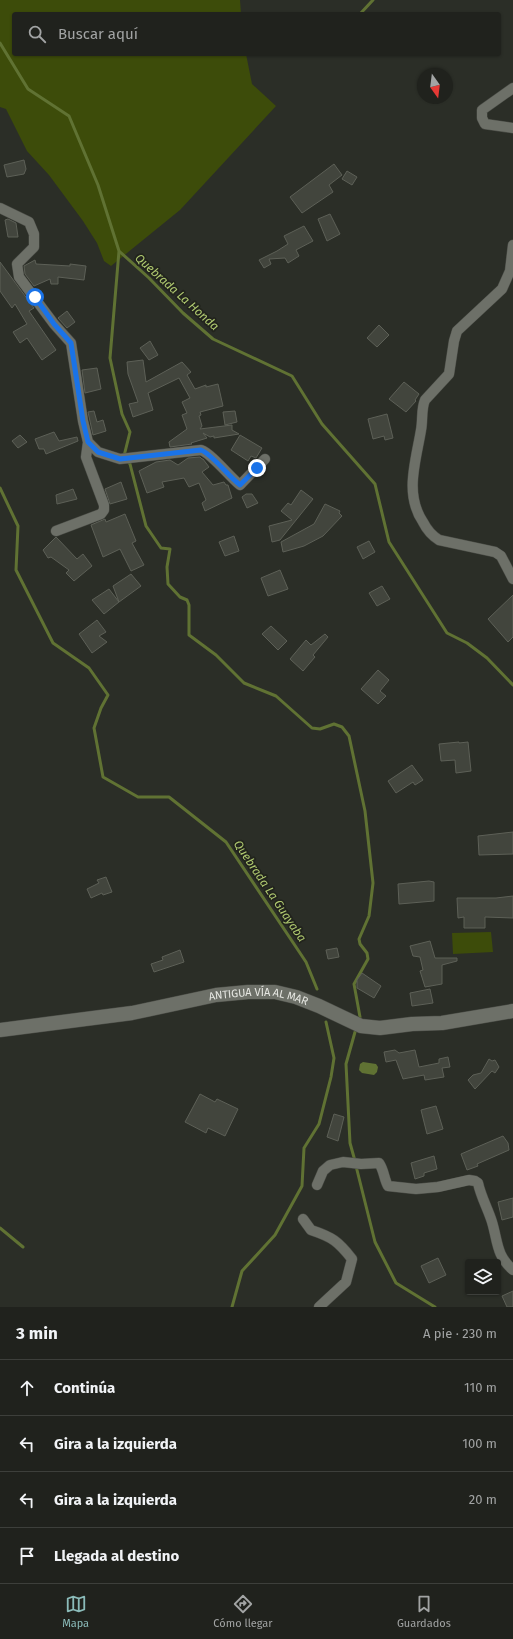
<!DOCTYPE html>
<html lang="es">
<head>
<meta charset="utf-8">
<style>
	:root { --surface:#20221d; --page:#282a26; --text:#f1f3f6; --muted:#a2a4a4; --line:#3d3f3b; --accent:#8bbbb9 }
	body { margin:0; font-family:"Fira Sans",sans-serif; background:var(--page); color:var(--text) }
	.controls { position:absolute; right:12px; bottom:12px; display:grid; overflow:hidden; border-radius:4px; box-shadow:0 1px 3px #0004 }
	.controls button { width:36px; height:36px; display:grid; place-items:center; padding:0; border:0; border-bottom:1px solid var(--line); background:var(--surface); color:var(--text); font:20px sans-serif }
	.compass { position:absolute; left:417px; top:68px; width:36px; height:36px; border-radius:50%; background:var(--surface); box-shadow:0 1px 3px #0004; rotate:166deg }
	.stop { position:absolute; width:12px; height:12px; margin:-9px; border:3px solid #1a73e8; border-radius:50%; background:#fff }
	.stop.end { background:#1a73e8; border-color:#fff; box-shadow:0 1px 4px #0008 }
	.list { margin:0; padding:0; list-style:none }
	h2 { display:flex; justify-content:space-between; align-items:center; height:52px; margin:0; padding:0 16px; font-size:17px }
	h2 small { font-size:13px; font-weight:400; color:var(--muted) }
	.list li { display:grid; grid-template-columns:26px 1fr auto; gap:12px; align-items:center; box-sizing:border-box; height:56px; padding:0 16px; border-top:1px solid var(--line) }
	.list b { display:block; font-size:15px; white-space:nowrap }
	.list em { font-size:13px; font-style:normal; color:var(--muted) }
	.icon { flex:none; width:22px; height:22px; fill:none; stroke:currentColor; stroke-width:2; stroke-linecap:round; stroke-linejoin:round }
	.map { position:relative; flex:none; width:513px; height:1307px; overflow:hidden }
	.search { position:absolute; background:var(--surface); box-shadow:0 1px 3px #0004; left:12px; right:12px; top:12px; height:44px; display:flex; align-items:center; gap:10px; box-sizing:border-box; padding:0 14px; border-radius:4px; color:var(--muted); font-size:15px }
	.sheet { height:276px; background:var(--surface) }
	nav { display:flex; justify-content:space-around; align-items:center; box-sizing:border-box; height:56px; border-top:1px solid var(--line); background:var(--surface); font-size:11px; color:var(--muted) }
	nav a { display:grid; justify-items:center; gap:2px }
	nav .on { color:var(--accent) }
	.map>svg:first-child { display:block }
	.green { fill:#3d4c0a }
	.water { fill:#607233 }
	.lines { fill:none; stroke-linecap:round; stroke-linejoin:round }
	.stream { stroke:#607233; stroke-width:3 }
	.building { fill:#42453d; stroke:#5d6057 }
	.street-casing { stroke:#4a4c46; stroke-width:11 }
	.secondary-casing { stroke:#4a4c46; stroke-width:15 }
	.street { stroke:#6d7068; stroke-width:10 }
	.secondary { stroke:#6d7068; stroke-width:14 }
	.route { stroke:#1a73e8; stroke-width:5 }
	.labels { text-anchor:middle; dominant-baseline:central; stroke-width:3.5; stroke-linejoin:round; paint-order:stroke }
	.street-label { font-size:11px; fill:#e5e6e1; stroke:#22241d }
	.water-label { font-size:12px; font-style:italic; fill:#b0ca70; stroke:#22241d }
</style>
</head>
<body>
<div class="map">
<svg width="513" height="1307" viewBox="0 0 513 1307">
	<rect width="100%" height="100%" fill="#2b2e27"/>
	<path class="green" d="M0,0H240L241,14H14V54H246L252,84L276,106L180,210L111,266L104,261L97,243L83,221L49,175L27,151L6,109L0,107Z
		M491,932L493,952L453,954L452,933Z"/>
	<path class="water" d="M363,1062L376,1064L378,1067L377,1072L374,1075L362,1073L359,1070L360,1064Z"/>
	<g class="lines">
		<path class="stream" d="M360,14L373,0
			M0,43L28,89L69,116L98,185L119,251L149,278L183,313L213,339L292,376L322,424L375,484L389,542L447,633L467,643L487,658L513,685
			M119,251L110,358L122,414L130,432L124,456
			M127,460L130,464L146,526L161,548L170,549L167,567L168,584L180,597L187,600L189,605V635L216,655L244,683L276,696L312,728L320,729L334,724L342,727L349,736L365,811L373,883L369,916L359,939L360,944L367,953L368,959L354,984L360,1017
			M0,488L18,526L16,570L53,643L89,668L108,695L101,708L94,728L103,777L138,797H169L226,842L306,962L317,989
			M355,1161L350,1143L346,1064L355,1032
			M356,1166L375,1242L396,1283L435,1307
			M0,1228L23,1247
			M232,1307L242,1271L275,1235L302,1186L304,1148L319,1124L331,1077L334,1058L326,1022"/>
	</g>
	<path class="building" d="M24,160L26,169L24,174L7,177L4,165Z
		M334,164L342,175L329,185L333,192L302,213L290,197Z
		M347,171L357,177L352,185L342,179Z
		M330,214L340,234L327,241L318,219Z
		M8,219L16,223L18,237H8L5,220Z
		M304,226L313,241L296,250L299,256L288,263L285,258L269,259L271,264L264,268L259,260L277,251L288,244L284,236Z
		M35,260L36,264L70,266V264L86,266L84,280L58,277V284H51L50,279L34,286L25,274L24,266Z
		M0,262L34,308L29,311L56,350L42,360L27,338L20,343L13,332L27,324L15,304L12,308L0,291Z
		M67,311L75,322L67,328L58,318Z
		M379,325L389,335L377,347L367,338Z
		M150,341L158,355L149,360L140,348Z
		M143,360L146,382L182,362L191,372L187,375L195,389L206,385V387L218,384L223,406L200,412L201,415L199,416L202,426L200,429L232,425V430L239,434L214,438V436L210,437L203,433L207,438L191,443L192,444L170,447L169,442L187,429L182,415L187,413L182,402L190,398L179,378L148,393L153,410L133,417L129,404L138,402L128,374L127,362Z
		M97,368L101,389L85,393L82,370Z
		M404,382L419,394L415,400L416,401L406,412L389,399Z
		M94,411L97,422L103,420L106,431L93,435L88,412Z
		M235,411L237,422L225,425L223,412Z
		M387,414L393,438L385,440L384,436L373,439L368,419Z
		M54,432L59,441L77,437L78,441L46,454L44,449H39L35,439Z
		M20,435L27,442L18,448L12,441Z
		M240,435L262,448L256,458L251,456L248,461L231,450Z
		M200,457L202,459H203L209,467L202,472L213,485L224,482L226,485H228L232,498L205,511L202,503L206,500L199,483L189,487L184,478L162,482L164,487L147,493L139,471L156,462L170,460L178,465L188,458Z
		M121,482L127,499L110,504L105,489Z
		M73,489L77,499L57,504L56,495Z
		M301,490L313,499L280,540L272,542L269,526L292,520L281,511L288,503L291,505Z
		M246,494H252L258,503L247,508L242,497Z
		M325,504L340,511L339,513L342,516L323,536L304,546L283,552L281,542L314,524Z
		M125,514L136,541L132,543L144,565L131,571L120,549L103,557L91,525L105,519L106,522Z
		M234,536L239,551L225,556L219,542Z
		M56,537L77,559L83,554L92,566L74,581L66,573L69,570L51,557L48,558L43,550Z
		M369,541L375,552L363,559L357,547Z
		M280,570L288,589L268,596L261,578Z
		M131,574L141,586L119,602L113,586Z
		M382,586L390,599L377,606L369,593Z
		M109,589L119,602L104,614L92,600Z
		M513,595V637L508,642L488,619Z
		M97,620L106,632L99,636L107,642L92,653L79,634Z
		M271,626L287,641L278,650L262,634Z
		M325,634L328,637L313,655L315,657L303,671L290,659L306,640L311,645Z
		M378,670L389,680L380,691L386,696L378,704L361,689Z
		M459,742V743L468,742L471,771L456,773L455,760L441,761L439,744Z
		M412,765L423,780L415,785L413,782L396,793L388,781Z
		M513,832V854L479,855L478,836Z
		M106,877L112,892L103,895L102,893L91,898L87,889L99,883L97,880Z
		M429,881L434,882V901L399,904L398,884Z
		M513,896V918L485,917V928H464V917L458,918L457,898H496Z
		M430,941L435,958H457V961L442,965V984L425,987L420,971L423,970L420,957L413,956L410,946Z
		M337,948L339,957L328,959L326,950Z
		M180,950L184,962L154,972L151,964L163,960L162,957Z
		M362,973L381,986L374,998L357,988V980Z
		M430,989L433,1003L412,1006L410,993Z
		M395,1050L399,1053L415,1050L419,1067L439,1063V1059L448,1057L450,1067L442,1068L444,1077L425,1080L424,1075L403,1079L396,1060L386,1062L384,1052Z
		M489,1059L492,1061L495,1060L499,1067L495,1073L492,1071L475,1089L468,1080L473,1075L481,1073Z
		M200,1094L215,1102L217,1099L238,1109L225,1136L208,1128L206,1133L185,1122Z
		M436,1106L443,1129L427,1134L421,1110Z
		M334,1114L344,1117L338,1141L327,1137Z
		M503,1136L508,1143L509,1150L477,1164L478,1166L467,1170L461,1154Z
		M434,1156L437,1169L424,1173V1176L415,1179L411,1163Z
		M513,1198V1217L502,1220L498,1202Z
		M438,1258L446,1275L429,1283L421,1266Z
		M513,1291V1307H507L502,1296Z"/>
	<g class="lines">
		<g class="street-casing">
			<path id="street" d="M513,88L482,110V118L485,124L513,128
				M0,208L29,222L34,234V247L17,264L19,277L54,324L71,343L83,421L88,442L98,452L120,459L201,450C212,454 229,476 240,485L265,459
				M513,245L510,271L502,289L457,331L454,341L449,374L425,400C421,409 423,420 421,430C416,461 404,494 423,522C427,530 431,535 439,540L495,552L501,556L513,579
				M56,531L101,514L104,510V505L86,457L88,442
				M317,1185L323,1171L330,1165L343,1162L361,1164L379,1163C384,1170 384,1179 388,1186L416,1189L438,1187L469,1180L475,1181L478,1183C481,1197 488,1209 492,1222C498,1242 496,1255 513,1270
				M303,1219L311,1230C332,1237 338,1241 352,1259L346,1282L319,1307"/>
		</g>
		<g class="secondary-casing">
			<g id="secondary">
				<path id="s1" d="M0,1030L132,1013L216,995L248,992H275L296,997L319,1006L361,1026L380,1028L412,1024L442,1023L513,1011"/>
			</g>
		</g>
		<use href="#street" class="street"/>
		<use href="#secondary" class="secondary"/>
	</g>
	<g class="lines">
		<path class="route" d="M35,297L54,324L71,343L83,421L88,442L98,452L120,459L201,450C212,454 228,476 240,485L257,468"/>
	</g>
	<g class="labels">
		<g class="street-label">
			<text stroke="none"><textPath href="#s1" startOffset="262">ANTIGUA VÍA AL MAR</textPath></text>
		</g>
		<g class="water-label">
			<text transform="translate(177 292) rotate(42)">Quebrada La Honda</text>
			<text transform="translate(270 891) rotate(56)">Quebrada La Guayaba</text>
		</g>
	</g>
</svg>
<div class="controls">
<button><svg class="icon" aria-label="layers" viewBox="0 0 24 24"><path d="M12 4l9 5-9 5-9-5zM3 14l9 5 9-5"/></svg></button>
</div>
<svg class="compass" viewBox="-18 -18 36 36"><path d="M0-13l5 13h-10z" fill="#e53935"/><path d="M0 13l5-13h-10z" fill="#a2a4a4"/></svg>
<div class="stop" style="left:35px;top:297px"></div>
<div class="stop end" style="left:257px;top:468px"></div>
<div class="search"><svg class="icon" aria-label="search" viewBox="0 0 24 24"><circle cx="10" cy="10" r="6"/><path d="M15 15l6 6"/></svg>Buscar aquí</div>
</div>
<section class="sheet">
<h2>3 min<small>A pie · 230 m</small></h2>
<ul class="list">
<li><svg class="icon" aria-label="ahead" viewBox="0 0 24 24"><path d="M12 20V5M6 11l6-6 6 6"/></svg><div><b>Continúa</b></div><em>110 m</em></li>
<li><svg class="icon" aria-label="left" viewBox="0 0 24 24"><path d="M17 20v-9H6M10 6l-5 5 5 5"/></svg><div><b>Gira a la izquierda</b></div><em>100 m</em></li>
<li><svg class="icon" aria-label="left" viewBox="0 0 24 24"><path d="M17 20v-9H6M10 6l-5 5 5 5"/></svg><div><b>Gira a la izquierda</b></div><em>20 m</em></li>
<li><svg class="icon" aria-label="arrive" viewBox="0 0 24 24"><path d="M6 21V4h12l-3 4 3 4H6"/></svg><div><b>Llegada al destino</b></div></li>
</ul>
</section>
<nav>
<a class="on"><svg class="icon" aria-label="map" viewBox="0 0 24 24"><path d="M3 6l6-2 6 2 6-2v14l-6 2-6-2-6 2zM9 4v14M15 6v14"/></svg>Mapa</a>
<a><svg class="icon" aria-label="directions" viewBox="0 0 24 24"><path d="M12 3l9 9-9 9-9-9zM9 14v-3h6M13 9l2 2-2 2"/></svg>Cómo llegar</a>
<a><svg class="icon" aria-label="saved" viewBox="0 0 24 24"><path d="M7 4h10v16l-5-4-5 4z"/></svg>Guardados</a>
</nav>
</body>
</html>
